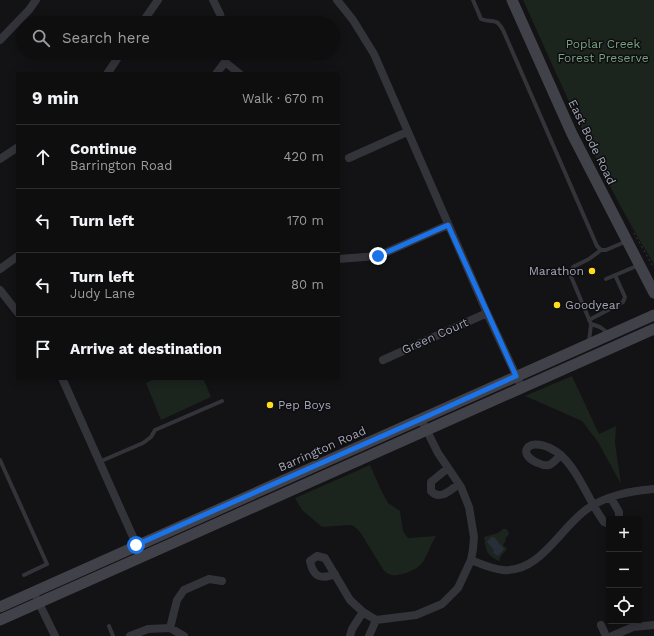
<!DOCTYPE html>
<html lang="en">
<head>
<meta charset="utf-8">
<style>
	:root { --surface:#0e0e0f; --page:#1c1c1d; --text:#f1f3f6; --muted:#9b9c9e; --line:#2e2e2f }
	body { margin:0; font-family:"Work Sans",sans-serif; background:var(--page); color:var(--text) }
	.controls { position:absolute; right:12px; bottom:12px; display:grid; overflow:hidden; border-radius:4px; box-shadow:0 2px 10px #0003 }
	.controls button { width:36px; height:36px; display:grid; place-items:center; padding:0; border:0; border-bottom:1px solid var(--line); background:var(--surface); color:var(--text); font:20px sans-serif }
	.stop { position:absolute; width:12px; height:12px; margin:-9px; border:3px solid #1a73e8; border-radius:50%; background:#fff }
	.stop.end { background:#1a73e8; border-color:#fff; box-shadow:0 1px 4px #0008 }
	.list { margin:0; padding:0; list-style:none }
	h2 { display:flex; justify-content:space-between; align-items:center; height:52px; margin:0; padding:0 16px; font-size:17px }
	h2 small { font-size:13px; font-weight:400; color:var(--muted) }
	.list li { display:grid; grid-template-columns:26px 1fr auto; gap:12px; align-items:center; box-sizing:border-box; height:64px; padding:0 16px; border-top:1px solid var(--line) }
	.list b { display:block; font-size:15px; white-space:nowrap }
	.list p { margin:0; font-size:13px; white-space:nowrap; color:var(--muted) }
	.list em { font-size:13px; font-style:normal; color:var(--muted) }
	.icon { flex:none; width:22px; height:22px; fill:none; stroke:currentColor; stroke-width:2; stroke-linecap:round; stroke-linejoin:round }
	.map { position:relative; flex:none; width:654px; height:636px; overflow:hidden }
	.search { position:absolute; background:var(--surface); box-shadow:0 2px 10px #0003; left:16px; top:16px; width:324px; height:44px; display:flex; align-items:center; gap:10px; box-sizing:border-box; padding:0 14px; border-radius:22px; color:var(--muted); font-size:15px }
	.panel { position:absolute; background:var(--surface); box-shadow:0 2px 10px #0003; left:16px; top:72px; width:324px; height:308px; border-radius:4px }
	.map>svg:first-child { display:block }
	.green { fill:#1c241e }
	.water { fill:#282e39 }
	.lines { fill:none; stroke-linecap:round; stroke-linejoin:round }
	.path { stroke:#393a41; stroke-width:1; stroke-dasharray:2 3; stroke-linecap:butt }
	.lane { stroke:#33333a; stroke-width:4 }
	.street { stroke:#33333a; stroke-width:8 }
	.secondary { stroke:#41414a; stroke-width:11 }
	.route { stroke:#1a73e8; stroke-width:5 }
	.poi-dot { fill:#ffdc1f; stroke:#0e0d0f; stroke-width:1.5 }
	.labels { text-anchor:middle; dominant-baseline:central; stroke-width:3; stroke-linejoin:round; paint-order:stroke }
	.park-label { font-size:12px; fill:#78a382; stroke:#0e0d0f }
	.street-label { font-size:12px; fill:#a2a5b6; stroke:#0e0d0f }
	.poi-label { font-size:12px; fill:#a2a5b6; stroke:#0e0d0f; text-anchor:start }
</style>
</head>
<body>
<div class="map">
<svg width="654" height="636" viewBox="0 0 654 636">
	<rect width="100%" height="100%" fill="#131214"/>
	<path class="green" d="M523,0H654V264C602,180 564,90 523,0Z
		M572,376L599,434L616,426L615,443L621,484L598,442L582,421L525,396Z
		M156,378H203L211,397L161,420L146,383Z
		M370,465L380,488L388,503L400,511L403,531L408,538L436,536C424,556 428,567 402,574C394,576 390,576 384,571L360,532L355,527L351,525L322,527L302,510L295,498Z
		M503,529H506L508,531L509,534L505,539L506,540L503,545L507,549L501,556L499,561C486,555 486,550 484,537L498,533Z"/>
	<path class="water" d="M491,537H494L504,549L498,556L493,553L494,550L487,542Z"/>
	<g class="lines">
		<path class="path" d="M634,233L654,268"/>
		<path class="lane" d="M473,0L481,19C493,24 495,16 503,30L597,246L601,250H606L627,241
			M606,279L639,265
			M589,320L623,302L625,297L615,275
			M591,324L600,327L608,333
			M589,342L591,324L570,274L573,267L589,259L601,250
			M0,460L47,564L24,575
			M99,462L143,443L151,437L155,430L222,401
			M109,626L113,636"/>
		<path class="street" d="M213,0L220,14L222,23
			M337,0L353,20L374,54L487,313L522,388
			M142,23L158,0
			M0,40L29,10L36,0
			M225,62L240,74
			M107,74L121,53
			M216,74L225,62V53
			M349,158L407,132
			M0,159L18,147
			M338,259L378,256L448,225
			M0,269L18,256
			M0,290L18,313
			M383,360L487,313
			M62,378L142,557
			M561,455C557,458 554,463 549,465C545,466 542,465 538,463C517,455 526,437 550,448C575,460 585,494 600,516L604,522L609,524
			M448,468L431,482V491C440,501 450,490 459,484
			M611,498L619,512V519
			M471,560C481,564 492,569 503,570C540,573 560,528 587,509C607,495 631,491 654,489
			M335,574C321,580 313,577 310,561L317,556L325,558L350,600L363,612L376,620L416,615L442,604L458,588L471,560L473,549L474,537L469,507L461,487L438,453L421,419
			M37,599L55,636
			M601,625L606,636
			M170,628L177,600L184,590L209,579L222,581
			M130,636L148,629L170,628L184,636
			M350,636L352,629L363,612
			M369,636L376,620
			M612,636L633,627L654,625"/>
		<path class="secondary" d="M512,0L572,134L654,293
			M0,607L654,315
			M0,620L654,329"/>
	</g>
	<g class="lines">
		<path class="route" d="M136,545L421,419L516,376L448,225L378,256"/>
	</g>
	<g class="poi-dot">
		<circle cx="592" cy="271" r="4"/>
		<circle cx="557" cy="305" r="4"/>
		<circle cx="270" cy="405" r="4"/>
	</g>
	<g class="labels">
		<g class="park-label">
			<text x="603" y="44">Poplar Creek<tspan x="603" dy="14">Forest Preserve</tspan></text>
		</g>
		<g class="street-label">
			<text transform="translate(592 142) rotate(64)">East Bode Road</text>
			<text transform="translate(435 336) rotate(-24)">Green Court</text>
			<text transform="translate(322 449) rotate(-24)">Barrington Road</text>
		</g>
		<g class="poi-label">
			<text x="584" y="271" text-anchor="end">Marathon</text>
			<text x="565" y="305">Goodyear</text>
			<text x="278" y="405">Pep Boys</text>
		</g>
	</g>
</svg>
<div class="controls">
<button>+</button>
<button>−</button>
<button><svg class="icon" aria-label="locate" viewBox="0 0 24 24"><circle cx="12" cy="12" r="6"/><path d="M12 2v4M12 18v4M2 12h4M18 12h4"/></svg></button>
</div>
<div class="stop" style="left:136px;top:545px"></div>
<div class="stop end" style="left:378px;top:256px"></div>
<div class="search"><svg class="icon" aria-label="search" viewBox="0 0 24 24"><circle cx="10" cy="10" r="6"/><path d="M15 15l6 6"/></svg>Search here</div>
<section class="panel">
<h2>9 min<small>Walk · 670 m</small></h2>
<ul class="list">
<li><svg class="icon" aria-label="ahead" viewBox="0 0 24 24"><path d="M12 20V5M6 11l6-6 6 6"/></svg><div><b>Continue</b><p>Barrington Road</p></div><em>420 m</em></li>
<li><svg class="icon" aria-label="left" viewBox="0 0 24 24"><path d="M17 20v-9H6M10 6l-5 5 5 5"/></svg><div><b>Turn left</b></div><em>170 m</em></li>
<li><svg class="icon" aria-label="left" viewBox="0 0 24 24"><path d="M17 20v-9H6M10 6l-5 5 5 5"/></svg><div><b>Turn left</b><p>Judy Lane</p></div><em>80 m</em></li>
<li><svg class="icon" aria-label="arrive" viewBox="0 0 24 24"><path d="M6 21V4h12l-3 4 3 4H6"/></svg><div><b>Arrive at destination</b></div></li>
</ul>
</section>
</div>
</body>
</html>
